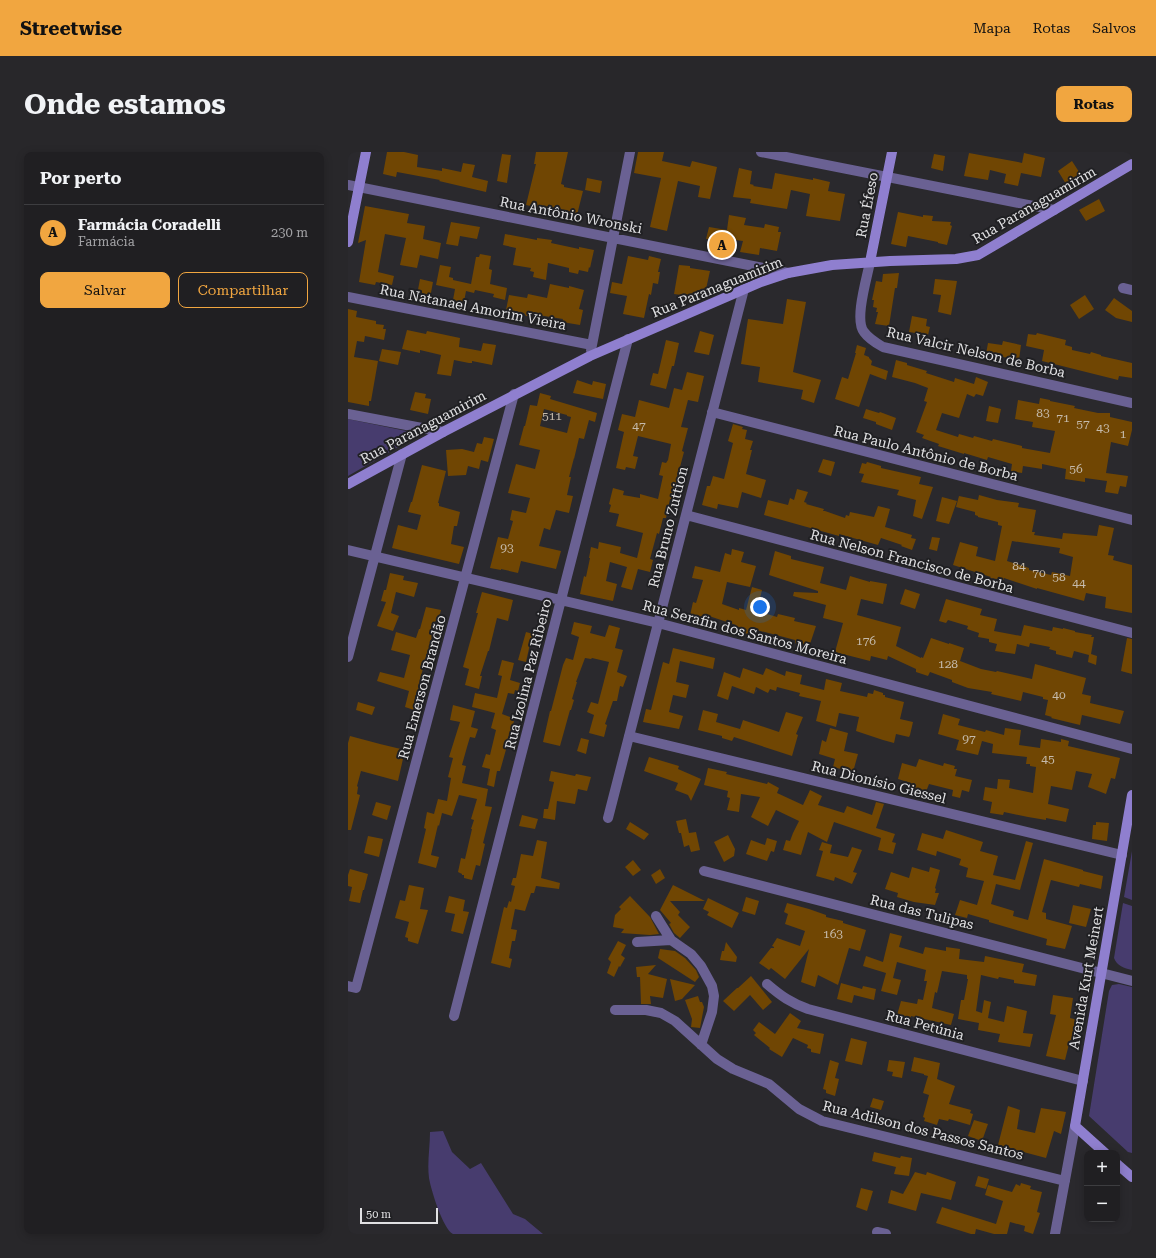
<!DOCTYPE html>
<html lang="pt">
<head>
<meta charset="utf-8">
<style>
	:root { --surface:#201f22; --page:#28272a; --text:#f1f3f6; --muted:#a2a2a5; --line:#3d3d40; --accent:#f1a640 }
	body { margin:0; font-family:"Roboto Serif",serif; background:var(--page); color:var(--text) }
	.controls { position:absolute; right:12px; bottom:12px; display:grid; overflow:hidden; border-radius:8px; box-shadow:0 2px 10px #0003 }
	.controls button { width:36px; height:36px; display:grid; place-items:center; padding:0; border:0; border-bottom:1px solid var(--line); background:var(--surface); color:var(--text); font:20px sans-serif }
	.scale { position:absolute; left:12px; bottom:10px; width:78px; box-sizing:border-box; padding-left:4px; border:2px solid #e1e1e3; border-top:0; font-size:11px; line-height:14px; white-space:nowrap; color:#e1e1e3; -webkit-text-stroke:3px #202023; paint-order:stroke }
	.you { position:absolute; left:412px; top:455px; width:14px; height:14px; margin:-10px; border:3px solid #fff; border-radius:50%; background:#1a73e8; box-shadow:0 0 0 6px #1a73e833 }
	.badge { display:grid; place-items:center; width:26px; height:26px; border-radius:50%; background:var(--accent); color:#111; font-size:13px; font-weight:700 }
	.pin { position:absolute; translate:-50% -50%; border:2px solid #fff; box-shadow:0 1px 4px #0006 }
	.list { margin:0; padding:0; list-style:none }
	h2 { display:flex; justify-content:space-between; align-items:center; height:52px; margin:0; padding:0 16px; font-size:17px }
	h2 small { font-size:13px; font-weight:400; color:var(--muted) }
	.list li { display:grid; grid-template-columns:26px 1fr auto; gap:12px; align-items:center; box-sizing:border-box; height:56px; padding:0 16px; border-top:1px solid var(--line) }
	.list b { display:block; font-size:15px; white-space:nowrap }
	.list p { margin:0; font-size:13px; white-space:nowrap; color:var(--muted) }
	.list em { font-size:13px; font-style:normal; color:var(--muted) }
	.actions { display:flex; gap:8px; padding:12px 16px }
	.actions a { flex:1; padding:9px 0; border:1px solid var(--accent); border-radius:8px; text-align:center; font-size:14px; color:var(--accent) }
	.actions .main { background:var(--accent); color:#111 }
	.map { position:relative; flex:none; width:784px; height:1082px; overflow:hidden; border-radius:8px }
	header { display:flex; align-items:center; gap:24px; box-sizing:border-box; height:56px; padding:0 20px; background:var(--accent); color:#111 }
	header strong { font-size:19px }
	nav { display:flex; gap:22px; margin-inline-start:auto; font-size:14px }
	.intro { display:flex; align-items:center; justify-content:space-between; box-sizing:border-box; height:96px; padding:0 24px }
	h1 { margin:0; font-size:28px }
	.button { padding:10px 18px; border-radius:8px; background:var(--accent); color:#111; font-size:14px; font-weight:700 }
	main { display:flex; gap:24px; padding:0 24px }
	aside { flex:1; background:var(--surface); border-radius:8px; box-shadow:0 2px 10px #0003 }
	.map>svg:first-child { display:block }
	.green { fill:#473c6e }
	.building { fill:#704603; fill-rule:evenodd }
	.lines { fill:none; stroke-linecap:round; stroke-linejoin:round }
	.street { stroke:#6a6193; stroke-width:10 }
	.secondary { stroke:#8f7fcf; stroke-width:10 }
	.labels { text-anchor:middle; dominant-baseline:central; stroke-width:4; stroke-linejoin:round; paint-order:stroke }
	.number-label { font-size:12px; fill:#c5baab }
	.street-label { font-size:14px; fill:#e1e1e3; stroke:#202023 }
</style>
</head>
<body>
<header>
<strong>Streetwise</strong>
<nav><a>Mapa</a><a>Rotas</a><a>Salvos</a></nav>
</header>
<div class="intro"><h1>Onde estamos</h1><a class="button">Rotas</a></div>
<main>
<aside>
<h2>Por perto<small></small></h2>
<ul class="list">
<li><span class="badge">A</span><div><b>Farmácia Coradelli</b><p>Farmácia</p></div><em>230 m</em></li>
</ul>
<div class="actions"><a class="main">Salvar</a><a>Compartilhar</a></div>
</aside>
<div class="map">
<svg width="784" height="1082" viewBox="0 0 784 1082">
	<rect width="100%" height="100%" fill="#2a292d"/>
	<path class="green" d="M0,267L73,282L0,324Z
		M784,699V748L776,745Z
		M775,751L784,754V818C776,816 769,814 766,806Z
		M771,832L784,835V1001L780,1000L741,964L761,839L764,833Z
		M95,979L104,1000L122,1017L133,1011L165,1062L177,1067L195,1082H105C95,1077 83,1038 81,1026C79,1011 82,995 82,980Z"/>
	<path class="building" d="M39,0H56L70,3L69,15L94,19V16L113,20L115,11L127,13L124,25L140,29L138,40L91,29L92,28L49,20L48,25L35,22Z
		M188,0H220L213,32L216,33V35L235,39L229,63L217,60L218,59L195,55V57L178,53L188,12H186Z
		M290,0H316L314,9L342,15L344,9L369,15L362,47L350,45L352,34L330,29L319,79L302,75L313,26L286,21Z
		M621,1L670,10L674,11L676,1L697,6L693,25L673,21L670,34L656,31L658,22L642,18L640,28L616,24Z
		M154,2L163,3L159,31L149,29Z
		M586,2L597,4L595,19L583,16Z
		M724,9L733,23L718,32L710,19Z
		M391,16L404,19L402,32L406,33L405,34L424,37L427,21L465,28V26L482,30L480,39L497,42L492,69L458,64L462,42L443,38L439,57L402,51L403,47L385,45Z
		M239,26L254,29L252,41L237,38Z
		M751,47L757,59L738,69L731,58Z
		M17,54L61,62L59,71L77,74L75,87L93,91L90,107L72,103L69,116L52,113L58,86L37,82L30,120L46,124L44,133L28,130L27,133L11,130L18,88L10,91Z
		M550,60L575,65V63L585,64L584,69L603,70L602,73L604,74L599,93L590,91V90L560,84L558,95L543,92Z
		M381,63L398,66L396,73L416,76L417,72L431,75L430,80H433L429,99L412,96L411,103L392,100L395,89L373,86V89L358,87L361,75L379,78Z
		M103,70L132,75L129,87L112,84L110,94L98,92Z
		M157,82L189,88V86L204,88L203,91L231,97V95L246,98L242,116L241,115L240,120L231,118L230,122L221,120V116L200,111L198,128L185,125L186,120L182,119L183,116L165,113L168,96L155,93Z
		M132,102L143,104L141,117L144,118L142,132L159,136L157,148L145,145L146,142L127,138L126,141L118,139L116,150L105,148L107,137L88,133L92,113L103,115L101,125L105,126V128L123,132L128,105H131Z
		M280,104L300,108L301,104L313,107L310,120H312L310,132L305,131L303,143L301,142L296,166L275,162L279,144L262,141L264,130L274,132Z
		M331,113L342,114V116L362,119L356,146L326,142Z
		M551,121L549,136H547L541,174L527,172L530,160H528L529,156L525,155L526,148H524L528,129L534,130L535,122Z
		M72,127L85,130L82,146L69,143Z
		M587,127L609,129L603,163L590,160L593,143L585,142Z
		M202,132L221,136V134L236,138L231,157L235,158L232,173L214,170L215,167L190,163V165L178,164L176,161L158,158L161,143L179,146L180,142L199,146Z
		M737,143L746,157L731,167L722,153Z
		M766,146L784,159V170L768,166L757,158Z
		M439,147L458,150L445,220L473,228L466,251L453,247L455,238L410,230L412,215L393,212L400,167L435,172Z
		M0,157L9,159L8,165L28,169V172L36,173L35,177H38L36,188L17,184L16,190L9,189L6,205L30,209L23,249H21V254L0,250Z
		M564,164L579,167L578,174L582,175L580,183L561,180Z
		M59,178L78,182L79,179L112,186L111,195L133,199L135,191L148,193L144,213L124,209V211H121L106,208L103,224L89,222L93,203L72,198V201L54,197Z
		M352,179L366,183L361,203L346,200Z
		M689,181L718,188L717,193L724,195V198L742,202L743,200L753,203V204L784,211V226L771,224L770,228L694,209L696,198L678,194L680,182L688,183Z
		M318,188L331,191L326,214H324L318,237L302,233L305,221L310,222Z
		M655,189L673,193L671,208L638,202L640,191L654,193Z
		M509,193L518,196L516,203L521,205V206L524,209L523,213L540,219L538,228L522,222L511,255L487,247L494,225L500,227L508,201H507Z
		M34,197L53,200L50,213L31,209Z
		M548,208L559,211V213L579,219L578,221L606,230L607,226L626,232L628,225L640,230L635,244L628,242L626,245L619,242L611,266L594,261L588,278L610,285L611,282L625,286L626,284L644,289L645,287L674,294V296L702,301L707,279L684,275L685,270L667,267L670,248L691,252L692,246L702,248V249L727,254L726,256L750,261H762V265L784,270V278L780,294L763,290L758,321L780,324L778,335L772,334L770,342L757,340L759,329L737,326V330L717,327L718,317L694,312V317L675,314L674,321L663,319L664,312L640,305L639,308L616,301V302L590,294L591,292L574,286L576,283L568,280L579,250L576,249L580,236L567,231L544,225Z
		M339,220L356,224L350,250L340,248L333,275L340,276L334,299L336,300L328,330L330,331L326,348L322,347L318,366H315L311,382L309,381L302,407L305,408L302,420L290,417L284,438L273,435L279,415L262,410L258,429L269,432L265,449L232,442L236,424L238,425L242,406H241L243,395L250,397L251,390L273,395L272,401L289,406L295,381L268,374L271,362L261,360L263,353L261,352L265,336L276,339L275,343L292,346V342L310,347L315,324L311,323L314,310L318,311L320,308L323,292L290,284L285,304L290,305L287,317L278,315L277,318L268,316L276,280L270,278L274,262L287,265L291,248L321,256L326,236L334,238Z
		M229,228L244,233L245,229L258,232L255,247L225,241Z
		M67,240L78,242L77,246L83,247L80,262L62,258Z
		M192,241L203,244L202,247L249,261L247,270L241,268L236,287L231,286L226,307V306L221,325H223L219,343L225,344L221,361L208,358L202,378L196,376L191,394L213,399L208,417L173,409L170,421L153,417V418L142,416L150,385L160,387L165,369L162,368L164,358L178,361L182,346L160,341L168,312L187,317L192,298L171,293L176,274H177L182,253L189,254ZM196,257L219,263V264L223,265L219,281L192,274Z
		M641,254L653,257L650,271L638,269Z
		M518,257L531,261L532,260L548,266L544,278L528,272V270L515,266Z
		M385,272L395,275L394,277L399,278L397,287L405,289L402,298H404L398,322L418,328L413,346L394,340L390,356L370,352L369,357L354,353L359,334H362L365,324L376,327L385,291L380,289Z
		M136,285L146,287L140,310L133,308L131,317L120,314L118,323L100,324L98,298L114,297L126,300L129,291L134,292Z
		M475,307L487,310L483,324L470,320Z
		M519,310L533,314V316L573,325L571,332L585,335L574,367L565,364L568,348L549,343L551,338L513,330L516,322L511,321L514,311L518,312Z
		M74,313L98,319L90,351H91V354L112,360L109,374H106L103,392L116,395L111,412L44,396L50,373L69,378L73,363L60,360L63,350H64Z
		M449,337L460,340L456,350L459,351L458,352L476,357L475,359H477L497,366L498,363L501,364L502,360L526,365L530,354L542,357L537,375L564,383L563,386L568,387L564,398L553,394L554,393L533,386L530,393L491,382V384L416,363L420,348L440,353L442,346L446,348Z
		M631,343L649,348L671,351L670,355L688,358L684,380H687L686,383L714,387L715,381L749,384L751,373L766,376L760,403L766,404L765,408L784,413V461L757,456L758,445L738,441L736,449L689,436V437L656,426V428L642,426L643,425L605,413L612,390L630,395L628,404L647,409L654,374L650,373V370L630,365V364L627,363V360L608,355L611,344L630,348ZM664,389L712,396L711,401L725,405L722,424L704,420L703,423L681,418V416L659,409Z
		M594,345L609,349L601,372L588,369Z
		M584,385L592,386L589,399L581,397Z
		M384,397L396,400L393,410L408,414L402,435L379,430L374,452L391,458V456L398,458L404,435L414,438L409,459L429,465L430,462L447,466L446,469L468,474L460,498L449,495L450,492L447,491V488L405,477L403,483L387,478L388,473L361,464L360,465L355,464L354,471L341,468L345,450L348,451L355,428L344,426L347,414L372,420L377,401L383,403Z
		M427,399L443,404V407L476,415L472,431L498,438L502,424L522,430V429L539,432L535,452L513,447L509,463L553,475L548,494L573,506V505L575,506L583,486L601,492V491L616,496L612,509L633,517L648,520L649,519L684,527L687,512L738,526L734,542L743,544L742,551L776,559L772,572L734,563L732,573L703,566L704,565L697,563L700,548L695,547V545L675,540L673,549L643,542L644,540L620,536L604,530V528L582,520L580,524L568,520V517L540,504L539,508L523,504L522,509L487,500L495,471L475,466L478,453L445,444L446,440L470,441V439L421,423Z
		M42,421L56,424L55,428L70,431L66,445L48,440L43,461L51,464L45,479L29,474L38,450L33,449L36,438H38Z
		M557,437L572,442L567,457L552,452Z
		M134,440L165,448L160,469L149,466L141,499H140L132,524H134L131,537L117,533L121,517L115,515L130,461H128Z
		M598,447L634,457L632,463L649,467L646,479L673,484L676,473L704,479L705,475L715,477V476L727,479V480L744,483L743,485H746L743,502L749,504L748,513L740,510L741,503L726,499L724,506L708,502V499L701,497L702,495L682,491L681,495L669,492L667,502L647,499L649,492L641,490V487L630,485L631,481L619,477L620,474L600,468L598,471L591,469Z
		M78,455L93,458L90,470L87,469L82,493V497L84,498L82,506H78L71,531L75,532L71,547L69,546L66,558L57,555L61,539L29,529L32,520L56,526L62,503L43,498L48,480L68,486L71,477H72Z
		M226,470L244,474L242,481L257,485L261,473L272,476L267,496L275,498L269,520L279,524L275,535L272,534L269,549H265L257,572L259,573L256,585L241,581L246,563L239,560L243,550L250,552L261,510L244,506L243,507L237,506L228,530H229L224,547L226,548L223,558H222L212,594L195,590L202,559H203L215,513L218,506L225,508L231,485L223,482Z
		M178,480L189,483L186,493L182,492L178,510L170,508Z
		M779,486L784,487V522L773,519Z
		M325,496L367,506L365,517L332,509L328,530L341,533L338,546L325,543L321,560L335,564L331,577L295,570L298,557L303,558L315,510L321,512Z
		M154,508L166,511L162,528L172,531L170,539L167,538L166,542L160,541L154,562L165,566L164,568L166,569L152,619H149L146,635L139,633L142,617L134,615L138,602L142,603L148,578L143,576L147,561L124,555L127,541L149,546L154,524L150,523Z
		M395,516L415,523L418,516L437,524L438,519L454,523L452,532L476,538L478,527L494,531L492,539L519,545L520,541L525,542L526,538L535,541V543H537V545L556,550L552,567L565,570L562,583L561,585L548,582L546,591L535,588L508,579L511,565L491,561L488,575L468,569L473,549L451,544L452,541L429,535L428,539L422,537L420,541L408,535L406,542L384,534L380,548L369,544L376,520L392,526Z
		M10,550L27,555L24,563L8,558Z
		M105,553L127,559L123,575L130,577L127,586L122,585L119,595L114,613L118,614L114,631L140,637L137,654L144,655L135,691L137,692L132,714L128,713L124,728L116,726V723H114V722L110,720L113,706L117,707L124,677H123L126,668L123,667L129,647L111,643L104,664L94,661L91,674L90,673L89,677L83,703L91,705L88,716L70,711L78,677L76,676L79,660L86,662L90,647L99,649L103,626L100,625L105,606L101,605L112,570L102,568Z
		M355,558L370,562L368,570L392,577L395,568L431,580L438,560L455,565L448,582L450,583L444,604L386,585L384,589L374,586V584L350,578Z
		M595,562L612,567L610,573L637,580L638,578L656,583L657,576L673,578L671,593L692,596L693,587L713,590V587L721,589L720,594L772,606L767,627L763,626L758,642L740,635L744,622L728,619L724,638L703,634L700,652L721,657L718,670L698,666V668L680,665L656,660L655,663L642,661L644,650L635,648L637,635L649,637L650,627L662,628L661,636L685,641L688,615L682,614V612H678L679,605L644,601L645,592L634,589L630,603L608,598L611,588L590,582Z
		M482,576L500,581L496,599L510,602L505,620L485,615L487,607L471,602L474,588L478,590Z
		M2,584L32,592L57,598L50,629L13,619L9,634L10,635L9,642L12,643L3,678H0V591Z
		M233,586L241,588L238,602L229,599Z
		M301,605L331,614L330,617L353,627L343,649L340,643L327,638L330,631L296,619Z
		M571,607L595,614L596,611L607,614L606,617H609L607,624L624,628L621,640L614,638L612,646L604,644L605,638L581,632L576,645L561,642L563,631L550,627L554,611L568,615Z
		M360,616L379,620L378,622L419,632L420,630L431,636L429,641L455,653L462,638L474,644L470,653L496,661L499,654L524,663L528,650L536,652L528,676L547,682L544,690L548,691L545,702L530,698L533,686L486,670L479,690L460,680L453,703L435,698L438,688L442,689L445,681L451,669L428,658L420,674L403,665L412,645L393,642L391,660L379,658L382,646L379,645L380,639L356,633Z
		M203,619L227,624L228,622L243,625L239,639L230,637L227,652L209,649L207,668L195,666L196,657H200L206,630L201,629Z
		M28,650L43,654L39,668L24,663Z
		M174,663L190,667L187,677L171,674Z
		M338,667L341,681L348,680L352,698L343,700L341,693L336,695L333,681H331L328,669Z
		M282,670L301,682L296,688L278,677Z
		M748,670L761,671L759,689L744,687L745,673H748Z
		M598,678L635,690L632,699L650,704L645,723L667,728L678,689L685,691L672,738L648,732L643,752L666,759L665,764L680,768L696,707L735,718V719L755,724L753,737L732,732L731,735L703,728L694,760L698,761V767L724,774L717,797L698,793L699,787L641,770V768L620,762L619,766L607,763L612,748L629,753L636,729L618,725L620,716L611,713L613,707L589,699L588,704L569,698L574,681L595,687Z
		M380,683L387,697L386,704L376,710L366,690Z
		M20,684L35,687L31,705L16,701Z
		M419,686L429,689L426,700L423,699L419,709L398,702L403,688L417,693Z
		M189,688L199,690L193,726L212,731L211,737L188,734L186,741H183L177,759L167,757L163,777L169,778L167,789H164L161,806L164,807L162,816L143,811L156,755L159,756L161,749L163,750L167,734L163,733L165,726H168L173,702L185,704Z
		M474,690L484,693L482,701L500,705L504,695L514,698L505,720L509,721L504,732L487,725L486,729L468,724L475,699L471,698Z
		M285,708L293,718L285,724L277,715Z
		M564,715L581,720L582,715L592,718L587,736L588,737L587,741H591L587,753L566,750L549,745L550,741L537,737L543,720L561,726Z
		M2,717L20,722L16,738H15L12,751L1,749L4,735L0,734V723Z
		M312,717L317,726L308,732L303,723Z
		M61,733L76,736L72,757L80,758L70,792L60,789V786L57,785L61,770L47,766L52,748L57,749Z
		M325,733L357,749H322L332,760L330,763L342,775L332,786L326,781L321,772L323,771L312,758Z
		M101,744L117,748L115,759L121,760L115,782L103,779L107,762L97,760Z
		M282,744L302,765L311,782L302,783L273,781L276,777L265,775L267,763L273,757L271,755Z
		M398,745L411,749L407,763L394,759Z
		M360,746L391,761L384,776L359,763L361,760L355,757Z
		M439,751L461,757L478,763V765L495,769V771L518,778L512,799L501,796L490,833L470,823L467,835L453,830L461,797L437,827L423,816L421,818L411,811L423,796H426V795L424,794L429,786L452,794L457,779L437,772L440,762L436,760Z
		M725,753L743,757L738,775L721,771Z
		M542,781L554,784L551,795L575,802L577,795L598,799V795L612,797L611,807L636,810L637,804L676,812L674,820L689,823L687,834L666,831V828L651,825L650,827L633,823L628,859L634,861L636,848L643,850L640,866L656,870L659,854L679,859L675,881L685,882L682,895L650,890L652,882L630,878L631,871L610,867L613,848H616L620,827H619V823L594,819L589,841L587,840L584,856L606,862L603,873L563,864L562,870L548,867L553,849L569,852L570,847L575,848L579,829H576L578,818L549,810L545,826L553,828L549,843L533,839L538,821L515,814L518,804L535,810Z
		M270,789L278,793L273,803L277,806L272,815L271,814L266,825L259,821L263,810L260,807Z
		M378,790L389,805L388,810L372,808L374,799H376Z
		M312,797L327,799L337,806L348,818L351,825L347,830L310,806Z
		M308,813L300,822L319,827L315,846L302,844L303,852H293L292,825H289L288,815Z
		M403,824L424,850L415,858L402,843L386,859L375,849L389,836H390Z
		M322,827L347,833L334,847L327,849Z
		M493,831L514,837L515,834L528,837L526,848L506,843L504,851L489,847Z
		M705,843L725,846L722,866L734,869L730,890L722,888L717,908L698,904L708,863L702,862Z
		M350,844L352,850H354L356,855L352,876L343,875L344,867L337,848Z
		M442,861L453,869L449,876L476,882L472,902L463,900V897L459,896L460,893L445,886L434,905L421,897L422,896L406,883L408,881L405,878L411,870L427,882Z
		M503,886L519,890L514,913L497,909Z
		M566,905L592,911L589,927L607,934L601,952L623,958L622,961L625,962L622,973L601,967L600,969L591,967L589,973L576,969L577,966L575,965L581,943L575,941L580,924L576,923V922L563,919Z
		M482,908L491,911L487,926L491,927L487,944L478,941V938L475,937Z
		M541,908L557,910L554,926L544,924L545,920L539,919Z
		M525,946L536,949L533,958L522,955Z
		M660,954L672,958L669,977L687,981L693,956L718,960L713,982L706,979L698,1006L650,993Z
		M626,968L640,972L634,989L620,984Z
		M526,1000L552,1006L553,1004L564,1006L561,1024L546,1022L548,1015L524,1009Z
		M567,1020L578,1023L579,1020L608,1030L603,1048L573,1041L568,1059L540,1051L543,1038L555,1042Z
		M630,1024L641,1027L638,1037L627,1034Z
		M673,1031L683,1034L682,1037L694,1040L689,1060L692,1061L685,1082L676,1079L677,1074L662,1070L659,1082H646L628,1077L627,1082H623L588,1071L594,1055L648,1072L655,1049L637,1043L640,1033L664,1040L668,1032L672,1034Z
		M513,1036L525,1039L519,1059L508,1055Z"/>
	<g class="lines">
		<path class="street" d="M413,0L706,58
			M0,33L440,121
			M522,110C519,126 506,168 516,180C521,187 528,191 535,195L784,251
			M775,136L784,138
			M0,145L244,193
			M243,198L282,0
			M364,260L784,368
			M0,262L95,280
			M338,363L784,481
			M0,398L310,471L784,597
			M0,505L54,302
			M281,584L774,703
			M260,666L396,137
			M356,719L784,829
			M308,764L323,788L343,802L353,814L364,834L366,844L364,860L353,893
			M289,790L323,788
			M419,832C433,844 443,851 460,857L735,929
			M0,834L8,836L166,242
			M267,858H298L313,861L327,869L369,907L385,917L421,932L451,957L474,969L717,1029
			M106,864L280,187
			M529,1080L538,1082
			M707,1082L727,974"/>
		<path class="secondary" d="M0,90L18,0
			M522,110L544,0
			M0,332L95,280L242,204L413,130L440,121L484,113L542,109L608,107L630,103L784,12
			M757,1001L727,974L784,643
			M769,1012L784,1025"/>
	</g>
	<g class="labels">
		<g class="number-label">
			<text x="695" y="261">83</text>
			<text x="204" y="264">511</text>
			<text x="715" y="266">71</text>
			<text x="735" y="272">57</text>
			<text x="291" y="274">47</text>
			<text x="755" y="276">43</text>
			<text x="775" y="282">1</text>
			<text x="728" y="317">56</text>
			<text x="159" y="396">93</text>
			<text x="671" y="414">84</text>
			<text x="691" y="421">70</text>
			<text x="711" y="425">58</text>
			<text x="731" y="431">44</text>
			<text x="518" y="489">176</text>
			<text x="600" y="512">128</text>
			<text x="711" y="543">40</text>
			<text x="621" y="587">97</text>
			<text x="700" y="607">45</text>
			<text x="485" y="782">163</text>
		</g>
		<g class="street-label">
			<text transform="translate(519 53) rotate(-79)">Rua Éfeso</text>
			<text transform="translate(686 53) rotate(-30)">Rua Paranaguamirim</text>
			<text transform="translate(223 63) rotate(11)">Rua Antônio Wronski</text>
			<text transform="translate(369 135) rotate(-22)">Rua Paranaguamirim</text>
			<text transform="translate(125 155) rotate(11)">Rua Natanael Amorim Vieira</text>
			<text transform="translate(628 200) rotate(13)">Rua Valcir Nelson de Borba</text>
			<text transform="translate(75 275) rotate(-28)">Rua Paranaguamirim</text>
			<text transform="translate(578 301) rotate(14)">Rua Paulo Antônio de Borba</text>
			<text transform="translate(320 375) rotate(-76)">Rua Bruno Zuttion</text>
			<text transform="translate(564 409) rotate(15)">Rua Nelson Francisco de Borba</text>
			<text transform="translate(397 480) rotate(15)">Rua Serafin dos Santos Moreira</text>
			<text transform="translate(180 522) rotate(-76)">Rua Izolina Paz Ribeiro</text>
			<text transform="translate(74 535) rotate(-75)">Rua Emerson Brandão</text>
			<text transform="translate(531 630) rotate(14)">Rua Dionísio Giessel</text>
			<text transform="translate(574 760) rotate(14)">Rua das Tulipas</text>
			<text transform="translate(738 826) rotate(-80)">Avenida Kurt Meinert</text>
			<text transform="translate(577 873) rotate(15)">Rua Petúnia</text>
			<text transform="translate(575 978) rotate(14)">Rua Adilson dos Passos Santos</text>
		</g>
	</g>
</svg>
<div class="controls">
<button>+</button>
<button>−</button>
</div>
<div class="scale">50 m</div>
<div class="you"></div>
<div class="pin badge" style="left:374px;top:93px">A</div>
</div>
</main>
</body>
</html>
